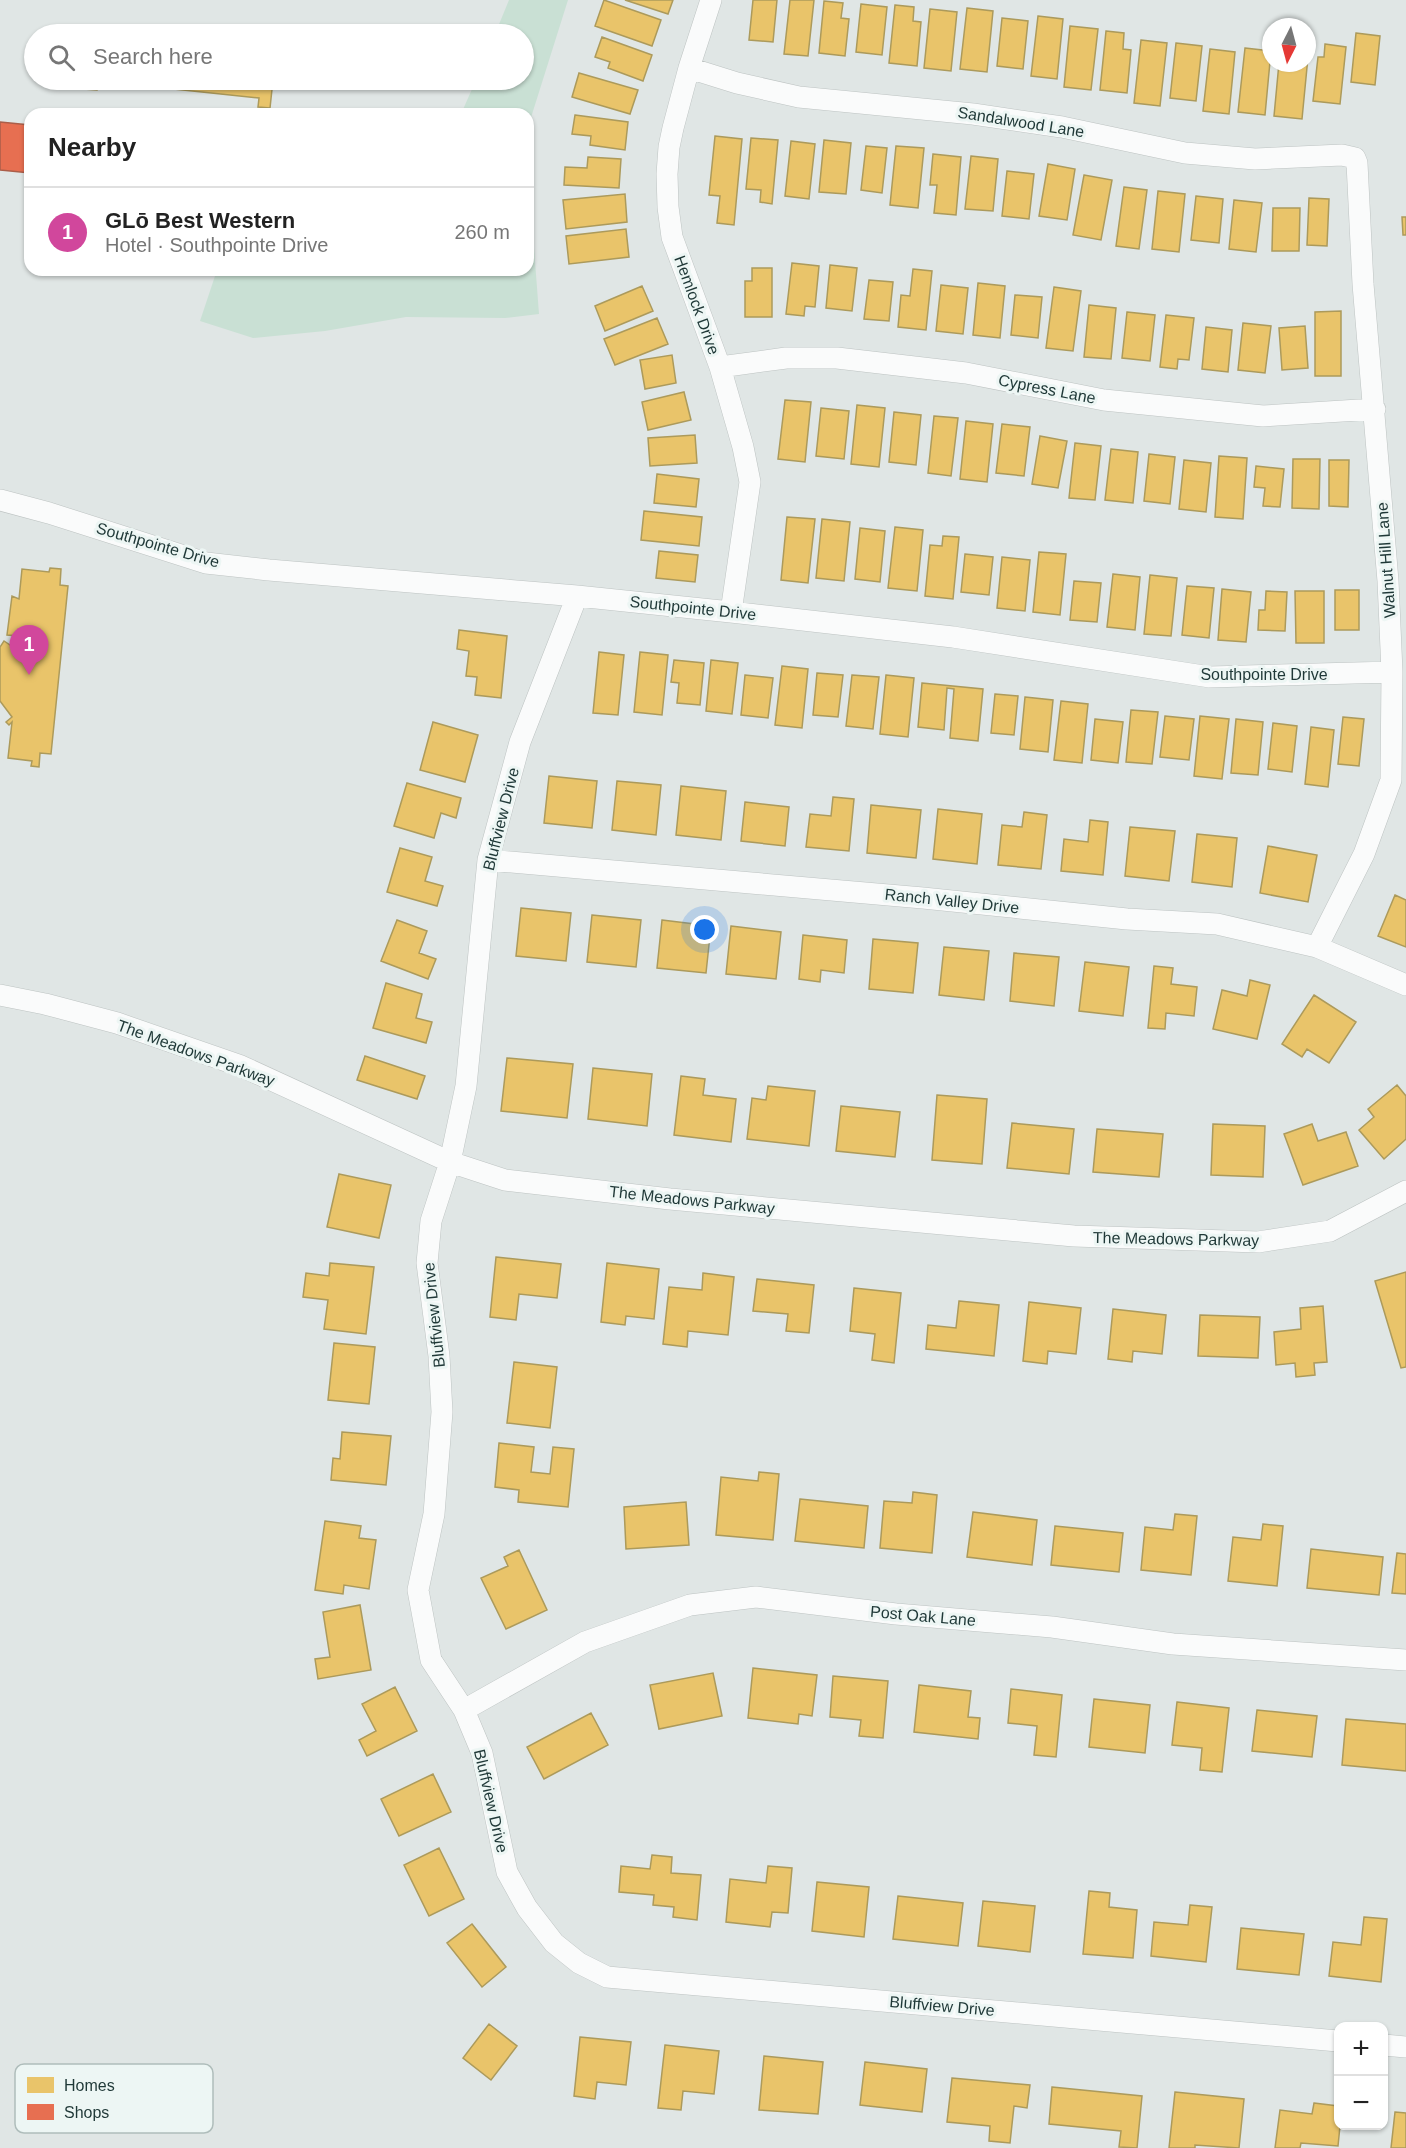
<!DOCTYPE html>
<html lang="en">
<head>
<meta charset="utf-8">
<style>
	:root { --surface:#fff; --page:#f6f6f6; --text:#222; --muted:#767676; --line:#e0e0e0; --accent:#637574 }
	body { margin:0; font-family:Arial,sans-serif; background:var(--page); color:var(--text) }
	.controls { position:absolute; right:18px; bottom:18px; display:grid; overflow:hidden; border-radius:12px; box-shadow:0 2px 4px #0004 }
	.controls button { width:54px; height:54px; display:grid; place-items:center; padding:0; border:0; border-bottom:2px solid var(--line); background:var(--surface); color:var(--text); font:30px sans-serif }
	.compass { position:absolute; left:1262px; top:18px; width:54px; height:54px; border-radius:50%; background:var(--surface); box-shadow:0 2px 4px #0004; rotate:186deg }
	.you { position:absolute; left:705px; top:930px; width:21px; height:21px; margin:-15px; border:4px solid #fff; border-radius:50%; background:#1a73e8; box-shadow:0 0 0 9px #1a73e833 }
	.badge { display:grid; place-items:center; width:39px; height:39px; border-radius:50%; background:var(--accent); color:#fff; font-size:20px; font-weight:700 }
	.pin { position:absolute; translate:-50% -50px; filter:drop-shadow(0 2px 3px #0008) }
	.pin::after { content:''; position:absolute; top:32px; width:21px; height:18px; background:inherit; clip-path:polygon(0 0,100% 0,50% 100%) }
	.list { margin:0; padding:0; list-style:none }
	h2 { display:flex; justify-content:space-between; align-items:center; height:78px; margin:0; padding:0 24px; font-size:26px }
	h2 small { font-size:20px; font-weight:400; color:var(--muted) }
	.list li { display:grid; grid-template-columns:39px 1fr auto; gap:18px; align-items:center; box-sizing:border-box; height:90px; padding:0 24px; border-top:2px solid var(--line) }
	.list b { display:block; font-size:22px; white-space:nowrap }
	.list p { margin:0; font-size:20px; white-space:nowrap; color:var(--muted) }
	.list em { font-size:20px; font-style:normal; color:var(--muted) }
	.icon { flex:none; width:33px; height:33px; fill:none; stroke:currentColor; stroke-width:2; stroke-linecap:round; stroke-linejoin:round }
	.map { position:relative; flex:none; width:1406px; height:2148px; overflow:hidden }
	.search { position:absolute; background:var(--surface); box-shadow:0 2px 4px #0004; left:24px; top:24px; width:510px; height:66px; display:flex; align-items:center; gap:15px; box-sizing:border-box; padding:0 21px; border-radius:33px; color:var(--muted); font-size:22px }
	.panel { position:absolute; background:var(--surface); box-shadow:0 2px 4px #0004; left:24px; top:108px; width:510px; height:168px; border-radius:18px }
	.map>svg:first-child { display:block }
	.green { fill:#c9e0d4 }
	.homes { fill:#e9c46a; stroke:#ac9a5b; stroke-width:1.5 }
	.shops { fill:#e76f51; stroke:#ab5e49; stroke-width:1.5 }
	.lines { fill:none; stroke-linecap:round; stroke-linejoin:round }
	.minor-casing { stroke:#bdc3c2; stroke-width:22 }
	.minor { stroke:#fafbfb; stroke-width:21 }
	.labels { text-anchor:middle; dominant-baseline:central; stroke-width:6; stroke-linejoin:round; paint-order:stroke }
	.street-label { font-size:16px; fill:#1f3837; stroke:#edf6f4 }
	.key { fill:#edf6f4; stroke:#afbdbb; stroke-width:1.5 }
	.key-label { font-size:16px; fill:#1f3837 }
</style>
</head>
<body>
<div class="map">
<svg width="1406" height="2148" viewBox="0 0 1406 2148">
	<rect width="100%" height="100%" fill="#e0e6e5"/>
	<path class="green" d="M509,0H568L528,127V114H461L476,80H524V34H495Z
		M528,168L539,314L505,318L406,317L325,331L253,338L200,321L215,276L220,270H528Z"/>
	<path class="homes" d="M604,0L661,20L652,46L595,26Z
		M625,0H673L668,14Z
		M753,0H777L773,42L749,40Z
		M790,0H814L808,56L784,54Z
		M824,1L843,3L841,18L849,19L845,56L819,53Z
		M861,4L887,7L882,55L856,52Z
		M895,5L914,7L913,21L921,22L917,66L889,63Z
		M967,8L993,11L987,72L960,69Z
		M930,9L957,12L951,71L924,68Z
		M1038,16L1063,19L1057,79L1031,76Z
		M1002,18L1028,21L1023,69L997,66Z
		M1070,26L1098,29L1091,90L1064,87Z
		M92,27L170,34H91Z
		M1106,31L1124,33L1123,49L1131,50L1127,93L1100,90Z
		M1356,33L1380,36L1375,85L1351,82Z
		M602,37L652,55L643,81L608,68L610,62L595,57Z
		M1141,40L1167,43L1160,106L1134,103Z
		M1176,43L1202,46L1196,101L1170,98Z
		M1325,44L1346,47L1340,104L1313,101L1318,57H1324Z
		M1245,48L1271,51L1265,115L1238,112Z
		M1210,49L1235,52L1229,114L1203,111Z
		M1307,57H1308L1302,119L1274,116L1279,63H1307Z
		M579,73L638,90L630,114L572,97Z
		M85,80H273L270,108L258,107L259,98L98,81L97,90L84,89Z
		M575,115L628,122L625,150L590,145L591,136L572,134Z
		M715,136L742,139L734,225L717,223L720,196L709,195Z
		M751,138L778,140L772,204L760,202L761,190L746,189Z
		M824,140L851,143L846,194L819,192Z
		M791,141L815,144L809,199L785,196Z
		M866,146L887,148L882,193L861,190Z
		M896,146L924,148L918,208L890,205Z
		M933,154L961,157L956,215L934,213L937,185H930Z
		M971,156L998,159L993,211L965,209Z
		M588,157L621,159L619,188L564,185L565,167L587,168Z
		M1048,164L1075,169L1067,220L1039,216Z
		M1007,171L1034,174L1029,219L1002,216Z
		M1084,175L1112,180L1101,240L1073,235Z
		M1124,187L1147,190L1139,249L1116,246Z
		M1158,191L1185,194L1179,252L1152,249Z
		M625,194L627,222L566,229L563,200Z
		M1196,196L1223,199L1219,243L1191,240Z
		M1309,198L1329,199L1327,246L1307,245Z
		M1234,200L1262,203L1256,252L1229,249Z
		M1273,208H1300L1299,251H1272Z
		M1402,217H1406V235H1403Z
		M626,229L629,257L569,264L566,236Z
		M792,263L819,266L815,307L805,306L804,316L786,314Z
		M830,265L857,268L852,311L826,308Z
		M752,268H772V317H745V281H752Z
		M913,269L932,271L926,330L898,327L901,295L910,296Z
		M869,280L893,282L889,321L864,319Z
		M978,283L1005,286L1000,338L973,335Z
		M941,285L968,288L963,334L936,331Z
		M642,286L653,311L605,331L595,306Z
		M1054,287L1081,291L1073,351L1046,348Z
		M1015,295L1042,297L1038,338L1011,335Z
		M1089,305L1116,308L1111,359L1084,357Z
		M1341,311V376H1315V312Z
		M1127,312L1155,315L1150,361L1122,358Z
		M1166,315L1194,318L1189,360L1178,359L1177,369L1160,367Z
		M657,318L668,344L615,365L604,339Z
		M1243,323L1271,326L1265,373L1238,370Z
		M1305,326L1308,368L1282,370L1279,328Z
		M1206,327L1232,330L1228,372L1202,369Z
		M672,355L676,383L645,389L640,360Z
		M684,392L691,420L648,430L642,402Z
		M785,400L811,402L805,462L778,459Z
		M857,405L885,408L879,467L851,464Z
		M821,408L849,411L844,459L816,456Z
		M894,412L921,415L916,465L889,462Z
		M934,416L958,418L951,476L928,473Z
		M966,421L993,424L987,482L960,479Z
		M1002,424L1030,427L1024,476L996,473Z
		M695,435L697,463L650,466L648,438Z
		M1040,436L1067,441L1058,488L1032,484Z
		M1075,443L1101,446L1095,500L1069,498Z
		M1111,449L1138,452L1133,503L1105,500Z
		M1149,454L1175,457L1170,504L1144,501Z
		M1219,456L1247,458L1243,519L1215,517Z
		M1293,459H1320L1319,509L1292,508Z
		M1184,460L1211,463L1206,512L1179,509Z
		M1329,460H1349L1348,507L1329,506Z
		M1256,466L1284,469L1280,507L1263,506L1265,488L1254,487Z
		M657,474L699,479L696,507L654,503Z
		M644,511L702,517L699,546L641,540Z
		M787,517L815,519L808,583L781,580Z
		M822,519L850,522L844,581L816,578Z
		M895,527L923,530L917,591L888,588Z
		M860,528L885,531L880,582L855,579Z
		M943,536L959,537L953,599L925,596L930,545L942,546Z
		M659,551L698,555L695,582L656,578Z
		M1039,552L1066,554L1060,615L1033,612Z
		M965,554L993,557L989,595L961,592Z
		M1002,557L1030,560L1025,611L997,608Z
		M50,568L61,569L60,585L68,586L51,754L40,753L39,767L31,766L32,761L8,758L12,722L9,725L6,722L12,717L0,701V647L4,641L16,649L18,636L7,635L12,596L19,599L22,569L49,572Z
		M1113,574L1140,577L1135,630L1107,627Z
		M1150,575L1177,578L1171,636L1144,634Z
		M1074,581L1101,583L1097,622L1070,620Z
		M1187,586L1214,588L1209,638L1182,635Z
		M1222,589L1251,592L1246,642L1218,640Z
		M1335,590H1359V630H1335Z
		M1266,591L1287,592L1285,631L1258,630L1259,610H1265Z
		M1295,591H1324V643H1296Z
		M459,630L507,636L501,698L475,695L477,677L466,676L469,651L457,649Z
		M599,652L624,655L618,715L593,713Z
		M640,652L668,655L662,715L634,712Z
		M674,660L704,663L700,705L677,703L679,683L671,682Z
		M711,660L738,663L732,714L706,711Z
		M782,666L808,669L802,728L775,725Z
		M817,673L843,675L838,717L813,715Z
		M745,675L773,678L768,718L741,715Z
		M852,675L879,677L873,729L846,726Z
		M886,675L914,678L908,737L880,734Z
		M922,683L983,689L978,741L950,738L954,689L947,688L944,730L918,727Z
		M995,694L1018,696L1014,735L991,733Z
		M1025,697L1053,700L1048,752L1020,749Z
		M1061,701L1088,704L1082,763L1054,760Z
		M1131,710L1158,712L1152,764L1126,762Z
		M1165,716L1194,719L1189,760L1160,757Z
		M1200,716L1229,719L1222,779L1194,776Z
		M1343,717L1364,719L1359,766L1338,764Z
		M1095,719L1123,722L1118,763L1091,760Z
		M1236,719L1263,722L1258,775L1231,773Z
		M433,722L478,735L465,782L420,770Z
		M1273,723L1297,726L1292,772L1268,769Z
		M1311,727L1334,730L1328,787L1305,784Z
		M549,776L597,781L592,828L544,823Z
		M617,781L661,785L656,835L612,830Z
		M407,783L461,798L456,818L441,813L434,838L394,826Z
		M681,786L726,791L721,840L676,835Z
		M833,797L854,799L849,851L806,847L810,814L831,816Z
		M745,802L789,807L785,846L741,841Z
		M871,805L921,810L916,858L867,853Z
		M938,809L982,814L977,864L933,859Z
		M1024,812L1047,815L1041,869L998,865L1002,825L1022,827Z
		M1090,820L1108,822L1103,875L1061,871L1064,839L1088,842Z
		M1130,827L1175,831L1169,881L1125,876Z
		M1197,834L1237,838L1232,887L1192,882Z
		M1268,846L1317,855L1308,902L1260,893Z
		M400,848L432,857L425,881L443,886L437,906L387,892Z
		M1395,895L1406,900V947L1378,936Z
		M521,908L571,913L566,961L516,956Z
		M592,915L641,920L636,967L587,962Z
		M397,920L427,931L419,953L436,959L428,979L381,961Z
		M662,920L711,926L706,973L657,968Z
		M731,926L781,932L776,979L726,974Z
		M803,935L847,940L844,973L821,970L820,982L799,979Z
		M873,939L918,943L913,993L869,989Z
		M944,947L989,951L984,1000L939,995Z
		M1014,953L1059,957L1054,1006L1010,1001Z
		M1085,962L1129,967L1123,1016L1079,1011Z
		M1154,966L1173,968L1171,984L1197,987L1194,1016L1166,1013L1165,1029L1148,1028Z
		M1250,980L1270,985L1257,1039L1213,1029L1222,990L1247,996Z
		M386,983L422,994L416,1018L432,1022L426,1043L373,1028Z
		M1314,995L1356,1022L1329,1063L1307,1049L1302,1057L1282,1044Z
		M365,1056L425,1076L417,1099L357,1080Z
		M507,1058L573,1064L567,1118L501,1111Z
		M593,1068L652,1074L647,1126L588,1119Z
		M681,1076L705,1079L703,1095L736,1099L731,1142L674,1135Z
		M1397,1085L1406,1096V1139L1384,1159L1359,1130L1374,1117L1368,1109Z
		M768,1086L815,1091L809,1146L747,1139L752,1098L766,1100Z
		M937,1095L987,1099L982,1164L932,1160Z
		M841,1106L900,1112L895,1157L836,1151Z
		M1012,1123L1074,1129L1069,1174L1007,1168Z
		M1213,1124L1265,1126L1263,1177L1211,1175Z
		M1312,1124L1318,1141L1346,1132L1358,1166L1303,1185L1284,1134Z
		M1097,1129L1163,1134L1159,1177L1093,1172Z
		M339,1174L391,1185L379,1238L327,1227Z
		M496,1257L561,1264L557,1298L519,1294L516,1320L490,1317Z
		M330,1263L374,1267L366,1334L324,1329L328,1300L303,1297L306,1273L329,1276Z
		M607,1263L659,1269L654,1319L626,1316L625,1325L601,1322Z
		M1406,1272V1367L1401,1368L1375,1281Z
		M703,1273L734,1277L728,1335L688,1331L687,1347L663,1344L669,1287L702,1290Z
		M757,1279L814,1285L809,1333L786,1331L788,1314L753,1311Z
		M854,1288L901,1293L894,1363L872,1360L875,1334L850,1331Z
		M959,1301L999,1305L994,1356L926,1349L928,1325L956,1328Z
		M1029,1302L1081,1308L1076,1354L1048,1351L1047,1364L1023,1361Z
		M1323,1306L1327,1362L1314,1363L1315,1375L1296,1377L1295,1363L1276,1365L1274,1332L1301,1329L1300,1308Z
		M1113,1309L1166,1315L1162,1354L1133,1351L1132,1362L1108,1359Z
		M1200,1315L1260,1317L1258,1358L1198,1356Z
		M334,1343L375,1347L369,1404L328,1400Z
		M514,1362L557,1367L550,1428L507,1423Z
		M342,1432L391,1436L386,1485L331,1480L333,1458L340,1459Z
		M499,1443L534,1447L531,1472L550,1474L553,1447L574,1449L568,1507L518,1502L519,1490L495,1487Z
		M759,1472L779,1474L773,1540L716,1535L721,1477L758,1481Z
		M913,1492L937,1495L932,1553L880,1548L884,1501L912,1503Z
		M800,1499L868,1506L864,1548L795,1541Z
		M686,1502L689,1545L626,1549L624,1507Z
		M973,1512L1037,1520L1032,1565L967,1557Z
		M1175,1514L1197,1516L1191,1575L1141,1570L1145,1527L1173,1530Z
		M325,1521L361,1526L359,1538L376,1540L369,1589L344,1585L343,1594L315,1590Z
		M1263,1524L1283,1526L1277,1586L1228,1581L1233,1537L1261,1540Z
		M1055,1526L1123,1533L1119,1572L1051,1565Z
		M1311,1549L1383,1557L1379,1595L1307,1588Z
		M519,1550L547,1610L506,1629L481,1578L508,1566L504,1557Z
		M1397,1553L1406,1554V1594L1392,1593Z
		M360,1605L371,1670L318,1679L315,1659L330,1657L323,1612Z
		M753,1668L817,1675L812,1716L799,1714L798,1724L748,1718Z
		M713,1673L722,1716L659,1729L650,1685Z
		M833,1676L888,1681L883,1738L859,1736L861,1720L830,1717Z
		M919,1685L971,1691L968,1717L980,1718L978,1739L914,1732Z
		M395,1687L417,1731L367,1756L359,1740L376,1731L362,1704Z
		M1011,1689L1062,1695L1056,1757L1034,1755L1037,1726L1008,1723Z
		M1094,1699L1150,1705L1145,1753L1089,1747Z
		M1177,1702L1229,1708L1222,1772L1200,1770L1202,1748L1172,1745Z
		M1257,1710L1317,1716L1312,1757L1252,1751Z
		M591,1713L608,1745L544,1779L527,1747Z
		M1346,1719L1406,1724V1771L1342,1765Z
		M433,1774L451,1812L399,1836L381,1799Z
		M439,1848L464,1899L429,1916L404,1865Z
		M652,1855L672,1857L671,1873L701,1875L697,1920L673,1917L674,1907L653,1905L654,1895L619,1892L621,1866L650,1869Z
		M768,1866L792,1868L788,1913L772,1912L770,1927L726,1922L730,1879L766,1883Z
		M817,1882L869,1887L864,1937L812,1931Z
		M1089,1891L1110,1893L1109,1907L1137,1910L1133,1958L1083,1954Z
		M898,1896L963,1903L958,1946L893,1939Z
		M983,1901L1035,1906L1030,1952L978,1946Z
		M1190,1905L1212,1907L1206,1962L1151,1956L1154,1922L1188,1925Z
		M1364,1917L1387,1919L1381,1982L1329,1976L1333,1942L1361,1945Z
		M472,1924L506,1967L482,1987L447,1943Z
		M1241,1928L1304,1934L1299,1975L1237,1969Z
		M489,2024L517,2046L491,2080L463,2058Z
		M580,2037L631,2042L626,2085L597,2082L595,2099L574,2096Z
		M665,2045L719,2051L714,2094L683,2091L681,2110L658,2108Z
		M764,2056L823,2062L818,2114L759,2110Z
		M865,2062L927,2069L922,2112L860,2105Z
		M952,2078L1030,2085L1027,2108L1014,2106L1010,2143L989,2141L990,2126L947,2122Z
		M1052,2087L1142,2096L1137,2148L1119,2147L1121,2131L1049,2124Z
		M1175,2092L1244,2099L1239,2148L1195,2145V2148H1169Z
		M1314,2103L1338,2106V2126H1340L1338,2146L1301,2143L1300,2148H1275L1280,2110L1312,2114Z
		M1395,2112L1406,2113V2148H1391Z"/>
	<path class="shops" d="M0,122L30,125V173L0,170Z"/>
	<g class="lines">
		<g class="minor-casing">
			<path id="minor" d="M711,0L689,68L673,128L669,147L667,174L668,207L672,237L720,367L743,447L750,482L731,612
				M689,68L737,83L799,97L973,114L1062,127L1185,153L1255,159L1342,155L1355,158L1357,163L1363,284L1388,581L1392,672L1391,780L1364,854L1317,947
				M720,367L786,358H837L966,373L1104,400L1263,416L1375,409
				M0,500L49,513L206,563L269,570L577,596L731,612L953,637L1210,677L1392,672
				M577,596L520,742L488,860L466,1086L450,1162L431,1221L427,1263L439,1356L442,1412L434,1514L418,1590L431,1660L464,1710L482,1753L507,1872L527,1908L554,1943L579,1963L607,1977L1338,2041
				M488,860L923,898L1127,919L1217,924L1317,947L1406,985
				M0,995L45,1004L117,1023L241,1066L450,1162L505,1180L670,1199L1074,1236L1258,1242L1330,1231L1406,1191
				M464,1710L585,1642L690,1605L756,1597L896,1614L1052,1627L1173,1644L1406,1660
				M1384,2045L1406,2047"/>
		</g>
		<use href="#minor" class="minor"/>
	</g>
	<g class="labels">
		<g class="street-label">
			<text transform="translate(1021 122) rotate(9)">Sandalwood Lane</text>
			<text transform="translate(697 305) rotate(70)">Hemlock Drive</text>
			<text transform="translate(1047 389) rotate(11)">Cypress Lane</text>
			<text transform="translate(158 545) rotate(16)">Southpointe Drive</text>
			<text transform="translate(1386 560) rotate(-94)">Walnut Hill Lane</text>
			<text transform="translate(693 608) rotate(6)">Southpointe Drive</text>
			<text x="1264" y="674">Southpointe Drive</text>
			<text transform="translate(501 819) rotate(-76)">Bluffview Drive</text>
			<text transform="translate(952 901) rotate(6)">Ranch Valley Drive</text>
			<text transform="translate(196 1053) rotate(20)">The Meadows Parkway</text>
			<text transform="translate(692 1200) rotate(6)">The Meadows Parkway</text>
			<text transform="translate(1176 1239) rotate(1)">The Meadows Parkway</text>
			<text transform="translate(434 1315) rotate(-96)">Bluffview Drive</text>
			<text transform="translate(923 1616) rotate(5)">Post Oak Lane</text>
			<text transform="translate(491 1801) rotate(77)">Bluffview Drive</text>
			<text transform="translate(942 2006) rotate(5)">Bluffview Drive</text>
		</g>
	</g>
	<rect x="15" y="2064" width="198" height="69" rx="9" class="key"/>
	<rect x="27" y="2077" width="27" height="16" fill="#e9c46a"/>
	<rect x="27" y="2104" width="27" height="16" fill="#e76f51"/>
	<g class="key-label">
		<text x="64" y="2091">Homes</text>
		<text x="64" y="2118">Shops</text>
	</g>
</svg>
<div class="controls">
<button>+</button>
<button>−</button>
</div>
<svg class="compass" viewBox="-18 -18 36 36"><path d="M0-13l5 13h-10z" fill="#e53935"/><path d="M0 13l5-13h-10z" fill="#767676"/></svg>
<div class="you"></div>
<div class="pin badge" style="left:29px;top:675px;background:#d1479c">1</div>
<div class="search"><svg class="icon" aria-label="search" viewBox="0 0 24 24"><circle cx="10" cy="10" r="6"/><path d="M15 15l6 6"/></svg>Search here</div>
<section class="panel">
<h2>Nearby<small></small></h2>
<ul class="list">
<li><span class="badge" style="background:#d1479c">1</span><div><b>GLō Best Western</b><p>Hotel · Southpointe Drive</p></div><em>260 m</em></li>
</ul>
</section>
</div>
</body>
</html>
